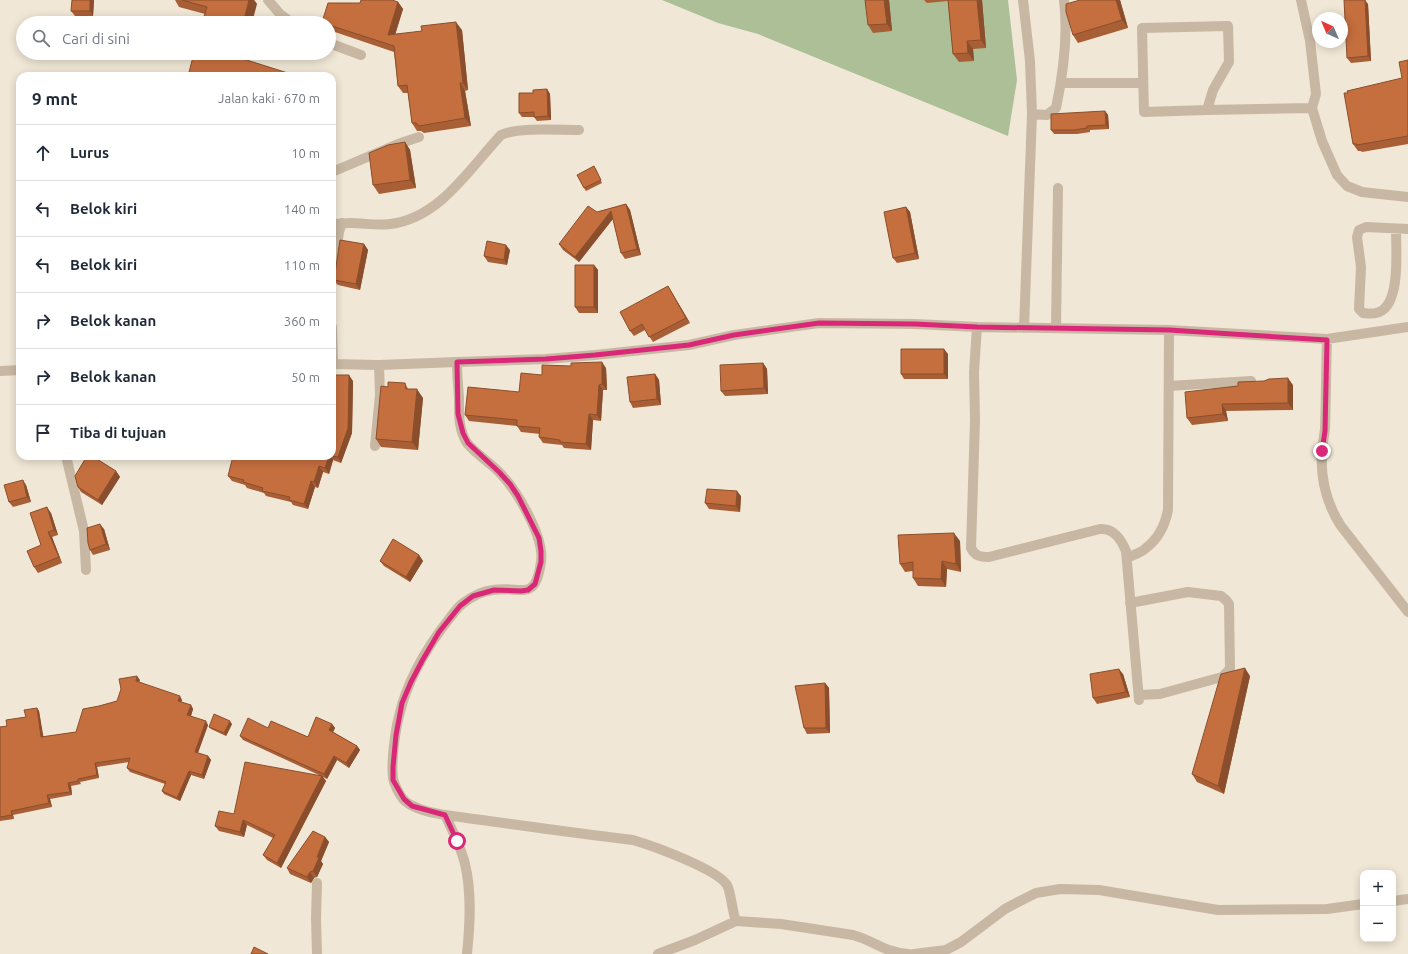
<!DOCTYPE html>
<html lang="id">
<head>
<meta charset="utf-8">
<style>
	:root { --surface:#fff; --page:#f6f6f7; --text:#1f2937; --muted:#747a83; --line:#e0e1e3 }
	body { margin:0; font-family:Ubuntu,sans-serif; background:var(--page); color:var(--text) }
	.controls { position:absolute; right:12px; bottom:12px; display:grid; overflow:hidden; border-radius:8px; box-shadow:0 2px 10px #0003 }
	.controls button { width:36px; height:36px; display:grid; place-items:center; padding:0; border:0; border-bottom:1px solid var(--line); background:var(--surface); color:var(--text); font:20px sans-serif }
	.compass { position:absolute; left:1312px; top:12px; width:36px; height:36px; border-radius:50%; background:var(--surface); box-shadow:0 2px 10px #0003; rotate:316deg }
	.stop { position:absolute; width:12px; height:12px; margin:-9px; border:3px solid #db2777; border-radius:50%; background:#fff }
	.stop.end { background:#db2777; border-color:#fff; box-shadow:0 1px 4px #0008 }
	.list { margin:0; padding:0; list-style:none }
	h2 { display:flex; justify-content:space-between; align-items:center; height:52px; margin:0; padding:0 16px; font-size:17px }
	h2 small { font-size:13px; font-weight:400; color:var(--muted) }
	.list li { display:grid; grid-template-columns:26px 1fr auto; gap:12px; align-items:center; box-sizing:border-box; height:56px; padding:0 16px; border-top:1px solid var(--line) }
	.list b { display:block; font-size:15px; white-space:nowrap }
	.list em { font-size:13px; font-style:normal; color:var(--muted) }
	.icon { flex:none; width:22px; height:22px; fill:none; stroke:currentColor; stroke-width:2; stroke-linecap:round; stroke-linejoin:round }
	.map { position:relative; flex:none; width:1408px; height:954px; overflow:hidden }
	.search { position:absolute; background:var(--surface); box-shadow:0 2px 10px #0003; left:16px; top:16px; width:320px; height:44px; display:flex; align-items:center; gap:10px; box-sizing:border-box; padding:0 14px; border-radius:22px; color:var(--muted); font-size:15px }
	.panel { position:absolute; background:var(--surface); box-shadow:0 2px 10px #0003; left:16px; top:72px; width:320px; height:388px; border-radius:12px }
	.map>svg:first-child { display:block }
	.green { fill:#acbf97 }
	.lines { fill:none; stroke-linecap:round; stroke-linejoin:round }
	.minor { stroke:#c8b8a3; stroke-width:10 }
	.wall { fill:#a95f36 }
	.shaded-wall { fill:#8a4e2c }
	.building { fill:#c56f3f; stroke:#8a4e2c }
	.route { stroke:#db2777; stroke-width:5 }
</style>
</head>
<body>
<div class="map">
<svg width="1408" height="954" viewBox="0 0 1408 954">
	<rect width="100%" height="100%" fill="#f0e7d6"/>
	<path class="green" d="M662,0H1008L1017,80L1008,136L758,34L718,23Z"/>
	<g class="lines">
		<path class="minor" d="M268,0L280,14L292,23
			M1023,0L1030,61L1032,114L1024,328
			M1301,0L1310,41L1316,94L1312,108L1322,141L1337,175L1347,186L1362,192L1408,197
			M1228,26L1229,62L1213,90L1207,110L1144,112L1142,28Z
			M329,43L361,55
			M1061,83H1143
			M1207,110L1312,108
			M1032,114L1047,115L1056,108C1063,75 1068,34 1064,0
			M332,172L398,144L419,137
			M332,224C338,224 344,223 350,223C364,223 377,226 390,224C440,218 469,169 501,135C518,127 558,130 579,130
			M1396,229C1396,249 1400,295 1384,309C1379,314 1370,314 1363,313L1359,309L1361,267L1357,237L1359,230L1366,227L1408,229
			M332,283L339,232L342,223
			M332,327L333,364
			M977,327L974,372L975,420L971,548C975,556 980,557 989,557L1100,529C1114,528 1121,539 1126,551L1139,700
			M1056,328L1058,188
			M1327,339C1326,369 1326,399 1325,429C1324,436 1323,443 1322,450C1320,478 1326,503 1341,526L1408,612
			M457,362C457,374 458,386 459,397C459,413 458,429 467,443C476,454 489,462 499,472C516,489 545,537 541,562C535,604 521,585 493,590C482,591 471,597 462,604C457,608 453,614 449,619C427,647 407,681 399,716C395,732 391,762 393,778C394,784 399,794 403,799C406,802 410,805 413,806C430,815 463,817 482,820C532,827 583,834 633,840C653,846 717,869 727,885C731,892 732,911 736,921L781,924L853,935C875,941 885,953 909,954
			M332,364L379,365L457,362L546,359L595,355L689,345L734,335L819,323L915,324L977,327L1169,330L1327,339L1408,327
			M0,371L20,370
			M1169,386L1251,381
			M375,446L380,395L379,365
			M66,456L84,531L86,570
			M1127,558C1133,555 1141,553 1146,548C1158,539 1165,525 1168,510L1169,330
			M1130,603L1188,592L1221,596L1226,600L1229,604L1230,669L1222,677L1160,694L1139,695
			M445,815C452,830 461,847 465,864C472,893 470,925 467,954
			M1393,901L1408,899
			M317,954L316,918L317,883
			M658,954L695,940L736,921
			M914,954L946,950L961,942L1005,909L1020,901L1036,893L1060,889L1099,890L1218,910L1327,909L1363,904"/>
	</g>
	<path class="wall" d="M94,0L93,16H75L71,11Z
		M175,0H254L257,4L205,14L179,7Z
		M889,0L892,31L873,33L868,25Z
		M924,0H982L986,48L973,49L974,61L959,62L953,54L948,1L927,3Z
		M1080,0H1120L1128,28L1078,43L1073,35Z
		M398,2L403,9L395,34L462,30L468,90L465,91L471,126L424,133L421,131H417L412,123L408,93H403L398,86L394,52L329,30V23H322V22Z
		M1368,4L1371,61L1351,63L1347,58Z
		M1408,60V144L1362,152L1361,151H1358L1353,144L1402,78Z
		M547,89L550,94L551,120L537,121L534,117H522L519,113L533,93Z
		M1105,111L1108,115L1109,129L1090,130V132L1077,134H1054L1051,130Z
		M405,142L410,150L416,188L379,194L373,185Z
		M596,169L602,183L586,191L584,188Z
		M626,204L630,210L641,255L625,259L621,253L613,219L579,262L563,250L559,244L597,212Z
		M906,207L910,212L919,259L897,263L893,258Z
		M364,244L368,250L360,290L338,285L334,280Z
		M510,250L507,265L488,262L484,256Z
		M594,265L598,270V313H579L575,307Z
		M668,286L671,291L690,323L653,342L645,330L634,336L630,331Z
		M948,354V379H904L901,374Z
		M763,363L767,369L768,394L725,396L721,391Z
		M606,368L607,390H603L601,421L593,420L591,450L564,448L562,445L543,443L539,437L540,434L521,432L517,426L469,421L465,415L519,392L542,375Z
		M655,374L659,380L661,405L633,408L630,402Z
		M332,375L353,381L352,433L341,463L333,460L329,474L323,472L318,488L315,487L308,509L293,505L291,502L266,496L264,493L247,488L245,485L232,481L228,476L233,458L224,456H332Z
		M405,383L408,389L423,398L418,450L381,447L376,439L388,387Z
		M1293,385V410L1226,411L1228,421L1192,425L1187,418L1238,386Z
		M116,471L120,477L102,505L81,492L78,487Z
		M26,485L31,502L13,507L9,502Z
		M741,496L740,512L709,509L705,503Z
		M51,513L58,535L52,537L62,563L38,573L34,567Z
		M104,529L110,550L93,555L90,550Z
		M960,541L961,572L947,569L946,587L918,586L913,578V571L905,572L900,564Z
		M419,555L423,561L410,582L384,566L380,561Z
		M1123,674L1130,697L1097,704L1093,698Z
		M1250,676L1224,794L1197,782L1192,774Z
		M140,680L139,682L182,700L181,702L191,705L193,709L191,716L208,725L198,753L208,756L211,760L204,779L191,775L180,801L164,794L162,791L165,784L130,772L127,768L129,762L97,767L99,778L80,782L81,784L71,786L72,795L50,799L52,807L13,815L14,819L0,821V727L7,726L26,717L37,708L39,711L43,737L76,732L99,706L117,701Z
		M825,683L829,688L830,733L807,734L804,728Z
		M232,724L226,736L211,729L209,727Z
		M332,724L335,728L333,732L357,746L360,750L349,768L337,760L327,779L323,777L326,781L281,868L267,860L263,855L273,838L247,825L244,837L219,831L215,826L234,814L319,775L243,740L240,736L268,728L308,737Z
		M325,837L329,842L321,861L323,864L317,877L314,878L311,883L290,874L287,868Z"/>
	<path class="shaded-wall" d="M90,0H94L93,16L90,11Z
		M249,0H254L257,4L252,23H243Z
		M884,0H889L892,31L887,24Z
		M977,0H982L986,48L981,40Z
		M1116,0H1120L1128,28L1122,20Z
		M1365,0L1368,4L1371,61L1368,56Z
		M398,2L403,9L393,42L388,35Z
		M456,22L462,30L468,90L463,83Z
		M967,41L973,49L974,61L968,53Z
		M234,53H243L240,65L234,56Z
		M460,83L465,91L471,126L465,118Z
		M547,89L550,94L551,120L548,116Z
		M1105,111L1108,115L1109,129L1106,125Z
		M405,142L410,150L416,188L410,180Z
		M626,204L630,210L641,255L637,249Z
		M906,207L910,212L919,259L915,253Z
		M611,211L615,216L579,262L575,257Z
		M364,244L368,250L360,290L356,284Z
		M506,245L510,250L507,265L504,260Z
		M594,265L598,270V313L594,307Z
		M668,286L671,291L690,323L686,318Z
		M944,349L948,354V379L944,374Z
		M602,362L606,368L607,390L602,384Z
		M763,363L767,369L768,394L764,388Z
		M655,374L659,380L661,405L657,399Z
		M349,375L353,381L352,433L341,463L338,457Z
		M1288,378L1293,385V410L1288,403Z
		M599,385L603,390L601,421L597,415Z
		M417,389L423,398L418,450L412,442Z
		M1222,404L1226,411L1228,421L1223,414Z
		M589,414L593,420L591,450L586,444Z
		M329,456H330L333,460L329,474L325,468Z
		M319,466L323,472L318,488L314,482Z
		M116,471L120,477L102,505L98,500Z
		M23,480L26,485L31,502L27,497Z
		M311,481L315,487L308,509L304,504Z
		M737,491L741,496L740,512L736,506Z
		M47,507L51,513L58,535L54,530Z
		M100,524L104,529L110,550L106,544Z
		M48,532L52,537L62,563L59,557Z
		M954,533L960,541L961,572L956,564Z
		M419,555L423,561L410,582L406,577Z
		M942,561L947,569L946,587L941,579Z
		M1245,668L1250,676L1224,794L1218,786Z
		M1119,669L1123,674L1130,697L1126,692Z
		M137,676L140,680L138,684L136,681Z
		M825,683L829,688L830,733L826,728Z
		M180,696L182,700L180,705L178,701Z
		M191,705L193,709L190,719L187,715Z
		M37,708L39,711L44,740L41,737Z
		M206,721L208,725L197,755L195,752Z
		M230,721L232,724L226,736L224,733Z
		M332,724L335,728L332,734L329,730Z
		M357,746L360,750L349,768L346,763Z
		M208,756L211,760L204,779L202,775Z
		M334,756L337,760L327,779L324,774Z
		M95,763L97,767L99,778L97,775Z
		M189,771L191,775L180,801L177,798Z
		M322,776L326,781L281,868L277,863Z
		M68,783L71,786L72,795L70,792Z
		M47,795L50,799L52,807L49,803Z
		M11,811L13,815L14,819L12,815Z
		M243,820L247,825L244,837L240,832Z
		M325,837L329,842L321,861L323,864L317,877L313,871L317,857Z
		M310,872L314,878L311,883L307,877Z"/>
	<path class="building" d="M72,0H90V11H71Z
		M182,0H249L243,23H202L207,7Z
		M361,0H392L398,2L388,35L422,31L421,26L456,22L463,83H460L465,118L419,126L416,123H412L407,85L398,86L394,46L329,25V23L322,22L328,3H360Z
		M865,0H884L887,24L868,25Z
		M948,0H977L981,40L967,41L968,53L953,54Z
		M1080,0H1116L1122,20L1073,35L1066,12V4Z
		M1344,0H1365L1368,56L1347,58Z
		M194,53H234V56L294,75V76H188Z
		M1408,60V136L1357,145V144H1353L1344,93H1348L1347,91L1402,78L1399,62Z
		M547,89L548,116L534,117V112L519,113V93H533V90Z
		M1105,111L1106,125L1087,126V128L1074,130H1051V114Z
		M405,142L410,180L373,185L369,153L388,145Z
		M594,166L601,180L584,188L577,175Z
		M626,204L637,249L621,253L611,211L575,257L559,244L588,206L597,212Z
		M906,207L915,253L893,258L884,212Z
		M340,240L364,244L356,284L334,280Z
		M487,241L506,245L504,260L484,256Z
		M575,265H594V307H575Z
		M668,286L686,318L649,337L642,324L630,331L620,312Z
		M901,349H944V374H901Z
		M602,362V384L599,385L597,415L589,414L586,444L560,442V440L539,437L540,428L517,426V420L465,415L468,387L519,392L521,373L542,375V365L571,366V363Z
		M763,363L764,388L721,391L720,365Z
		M655,374L657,399L630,402L627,377Z
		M332,375H349L348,428L338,457L332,456Z
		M17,378H20V406H19Z
		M1288,378V403L1222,404L1223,414L1187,418L1185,392L1238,386V382L1264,381L1269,379Z
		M388,382L405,383L406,389H417L412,442L376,439L381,386L388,387Z
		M87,456H92L116,471L98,500L78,487L75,476Z
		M233,456H329L325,468L319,466L314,482L311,481L304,504L289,500L290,497L262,491L263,488L243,482L244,480L228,476Z
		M23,480L27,497L9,502L4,485Z
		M707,489L737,491L736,506L705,503Z
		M47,507L54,530L48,532L59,557L34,567L27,551L41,545L30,513Z
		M100,524L106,544L90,550L88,543L87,528Z
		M954,533L956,564L942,561L941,579L913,578V562L900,564L898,535Z
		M393,539L419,555L406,577L380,561Z
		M1245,668L1218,786L1192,774L1221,674Z
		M1119,669L1126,692L1093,698L1090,674Z
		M137,676L136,681L180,696L178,701L191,705L187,715L206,721L195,752L208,756L202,775L189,771L177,798L162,791L166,782L127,768L130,758L95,763L97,775L78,779V781L68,783L70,792L47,795L49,803L11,811L12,815L0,817V727L7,726L6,720L26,717L24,710L37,708L41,737L76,732L83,709L99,706L117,701L121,689L119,679Z
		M825,683L826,728H804L795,686Z
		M214,714L230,721L224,733L209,727Z
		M316,717L332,724L329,730L357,746L346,763L334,756L324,774L240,736L248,718L268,728L271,721L308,737Z
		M245,762L322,776L277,863L263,855L275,835L243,820L240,832L215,826L219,811L234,814Z
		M313,831L325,837L317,857L319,858L313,871L310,872L307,877L287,868Z
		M254,947L268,954H251Z"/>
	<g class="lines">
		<path class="route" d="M457,841L445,815L412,806L404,799L393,780V767L396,735L402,703L411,682L422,661L439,632L460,606L473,596L494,590L521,591L528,590L535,584L541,562V551L539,538L518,496L510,484L499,472L468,443L463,433L458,414L457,362L546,359L595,355L689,345L734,335L819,323L915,324L977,327L1169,330L1327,340L1325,431L1322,451"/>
	</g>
</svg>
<div class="controls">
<button>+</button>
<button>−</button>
</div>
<svg class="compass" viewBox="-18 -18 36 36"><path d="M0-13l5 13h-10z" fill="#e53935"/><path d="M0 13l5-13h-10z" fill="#747a83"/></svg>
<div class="stop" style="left:457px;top:841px"></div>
<div class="stop end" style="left:1322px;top:451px"></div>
<div class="search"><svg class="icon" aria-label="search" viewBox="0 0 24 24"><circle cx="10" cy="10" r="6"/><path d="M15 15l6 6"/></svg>Cari di sini</div>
<section class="panel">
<h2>9 mnt<small>Jalan kaki · 670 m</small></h2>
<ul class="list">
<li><svg class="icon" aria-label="ahead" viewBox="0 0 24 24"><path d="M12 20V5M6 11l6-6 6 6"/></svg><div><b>Lurus</b></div><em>10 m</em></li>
<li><svg class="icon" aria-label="left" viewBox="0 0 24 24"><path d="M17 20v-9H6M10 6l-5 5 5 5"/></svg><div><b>Belok kiri</b></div><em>140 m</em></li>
<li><svg class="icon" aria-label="left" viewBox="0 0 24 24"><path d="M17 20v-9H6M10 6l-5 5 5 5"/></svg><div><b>Belok kiri</b></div><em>110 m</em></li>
<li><svg class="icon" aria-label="right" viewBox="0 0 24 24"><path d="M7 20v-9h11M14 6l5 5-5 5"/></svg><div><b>Belok kanan</b></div><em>360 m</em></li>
<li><svg class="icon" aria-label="right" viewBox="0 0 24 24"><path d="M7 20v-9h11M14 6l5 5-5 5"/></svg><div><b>Belok kanan</b></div><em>50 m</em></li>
<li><svg class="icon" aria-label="arrive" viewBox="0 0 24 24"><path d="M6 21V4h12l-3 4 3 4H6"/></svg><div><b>Tiba di tujuan</b></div></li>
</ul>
</section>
</div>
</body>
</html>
